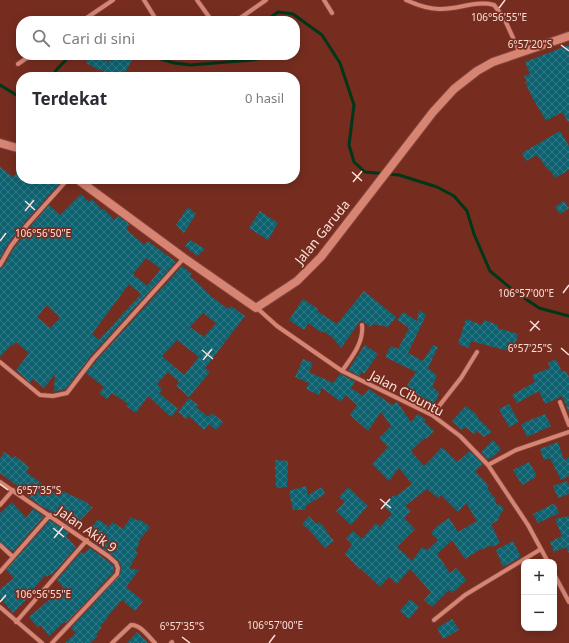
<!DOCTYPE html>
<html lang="id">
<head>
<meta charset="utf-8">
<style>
	:root { --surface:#fff; --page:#f2f2f3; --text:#2b2b33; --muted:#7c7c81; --line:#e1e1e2 }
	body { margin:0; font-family:"Noto Sans",sans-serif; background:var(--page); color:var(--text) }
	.controls { position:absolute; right:12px; bottom:12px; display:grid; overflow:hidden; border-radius:8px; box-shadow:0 2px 10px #0003 }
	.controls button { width:36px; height:36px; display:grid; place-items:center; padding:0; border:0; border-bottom:1px solid var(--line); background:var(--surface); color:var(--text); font:20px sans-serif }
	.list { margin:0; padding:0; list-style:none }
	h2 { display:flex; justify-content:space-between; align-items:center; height:52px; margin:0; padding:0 16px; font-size:17px }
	h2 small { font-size:13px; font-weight:400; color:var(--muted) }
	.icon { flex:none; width:22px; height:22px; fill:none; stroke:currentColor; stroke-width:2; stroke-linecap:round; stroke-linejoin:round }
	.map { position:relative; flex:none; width:569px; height:643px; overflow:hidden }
	.search { position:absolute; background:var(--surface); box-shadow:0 2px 10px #0003; left:16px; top:16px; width:284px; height:44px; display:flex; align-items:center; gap:10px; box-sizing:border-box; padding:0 14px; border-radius:16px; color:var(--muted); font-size:15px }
	.panel { position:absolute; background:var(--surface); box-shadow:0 2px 10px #0003; left:16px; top:72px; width:284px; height:112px; border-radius:16px }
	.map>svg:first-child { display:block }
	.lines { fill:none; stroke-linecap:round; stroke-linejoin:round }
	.stream { stroke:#013618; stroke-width:3 }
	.building { fill:url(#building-cross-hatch); fill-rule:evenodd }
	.street-casing { stroke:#82453c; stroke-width:5.5 }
	.secondary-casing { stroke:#82453c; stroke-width:10 }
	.street { stroke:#d78473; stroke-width:4 }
	.secondary { stroke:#d78473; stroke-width:8 }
	.ticks { fill:none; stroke:#fbe0da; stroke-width:1.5 }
	.labels { text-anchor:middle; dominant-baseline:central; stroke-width:3.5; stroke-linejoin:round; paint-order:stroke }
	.street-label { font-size:13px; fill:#fbe0da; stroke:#762d20 }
	.ticks-label { font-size:10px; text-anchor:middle; fill:#fbe0da; stroke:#762d20; stroke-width:3.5; stroke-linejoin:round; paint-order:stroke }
</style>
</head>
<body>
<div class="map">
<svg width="569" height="643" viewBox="0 0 569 643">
	<defs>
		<pattern id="building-cross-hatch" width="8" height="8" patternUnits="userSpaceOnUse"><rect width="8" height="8" fill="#0f6371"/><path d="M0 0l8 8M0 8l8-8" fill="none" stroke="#337985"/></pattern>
	</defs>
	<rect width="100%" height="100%" fill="#762d20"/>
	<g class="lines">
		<path class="stream" d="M270,21L271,17L278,12L293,14L322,35L340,63L354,105L349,145L354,162L365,172L399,175L437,187L454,196L467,211L474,234L490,271L514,291L539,308L569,316
			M149,55L174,63L191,65L252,60L263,58L265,55
			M52,77L57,69L71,55
			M0,85L18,96H21"/>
	</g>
	<path class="building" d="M569,45V123L562,112L546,121L531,95L525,82L527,81L524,76L530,74L525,62Z
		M90,55H96L108,62L112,55H118L132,61L122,77H112L99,68V70L86,63Z
		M560,131L569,146V170L555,178L550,170L549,171L537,155L526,161L522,153Z
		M0,167L13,177L17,172L21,175V179H54L60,183L24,223L8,244L0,258Z
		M81,194L89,202L92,199L102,210L104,209L114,220L118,216L128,223L129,225L126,229L144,245L148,241L176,262L90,357L65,390L54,391L55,374L44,388L33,379L30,383L16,370L29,353L16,342L13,346L12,344L0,357V268L3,267L14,248L30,227L49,205L60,215ZM146,258L161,269L147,286L133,274ZM129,284L141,294L99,340L92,334ZM47,305L60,318L50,328L37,317Z
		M564,201L569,208L560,214L555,207Z
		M188,207L196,214L184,233L176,225Z
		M260,211L278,223L268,240L249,228Z
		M190,240L205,249L197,256L185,246Z
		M182,266L192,274L190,276L212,297L228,309L231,306L245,316L205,368L210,372L189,397L176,386L179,382L168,372L157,384L162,389L159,393L178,409L171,417L148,396L136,413L126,406L128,404L112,393L107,399L99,393L104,387L86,373L96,361ZM203,313L216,323L204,337L190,327ZM177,340L199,357L184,375L162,356Z
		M364,291L396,317L388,327L373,324L370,327L361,320L341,348L333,338L323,331L322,333L308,323L304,330L289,320L303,299L318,309L317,311L337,324Z
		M419,310L426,315L408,353L423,361L433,345L438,347L428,368L437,376L432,386L439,393L433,408L406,387L416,372L385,357L391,346L398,349L409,328L397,320L403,312L417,321Z
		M466,319L482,325L484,320L498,325L497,328L518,334L513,352L471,341L469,348L458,344Z
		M365,345L378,354L364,374L362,372L359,376L348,370Z
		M303,359L313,363L309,372L333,383L340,374L355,381L351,388L363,396L369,389L392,405L397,402L411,422L418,414L426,420L424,422L434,431L426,439L425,438L411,451L424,466L442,447L457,462L470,451L483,464L475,471L489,486L487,488L496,500L495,501L497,505L499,504L504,509L498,518L499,520L491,524L500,543L492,547L491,545L481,550V549L465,559L452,540L437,554L450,573L456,568L467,580L452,593L449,590L432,607L424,600L431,592L410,569L397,584L389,577L380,587L360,568L359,569L345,554L352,544L346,538L353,531L362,539L376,523L380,527L392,514L383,505L394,495L396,496L412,484L399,468L389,481L372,464L388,447L379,438L391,426L381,412L368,431L350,415L357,405L346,395L341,402L322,388L319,395L306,389L309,383L295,377ZM427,489L438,498L441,495L458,512L466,503L477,521L458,532L449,518L436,527L431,533L438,540L427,550L422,547L412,561L397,547L415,529L404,518L411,511L405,506Z
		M556,359L562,372L566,371L569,377V412L562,396L545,404L539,391L517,403L512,395L535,382L532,375L550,368L548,363Z
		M189,398L198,405L196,407L208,417L212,413L223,422L216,430L209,424L204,430L189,416L186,419L178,412Z
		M509,404L519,422L509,427L499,409Z
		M466,406L478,416L477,417L492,432L484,437L477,431L474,434L465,427L462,430L452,421Z
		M545,414L551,426L527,437L521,424Z
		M493,440L501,449L492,458L491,457L488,460L481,452Z
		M558,442L564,460L569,457V476L561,480L550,458L544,460L540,449Z
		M4,452L13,458L15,456L29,467L26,472L59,496L62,491L84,501L89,504L88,506L93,507L73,528L52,512L38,504L26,494L27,493L0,473V459Z
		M275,460L288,461L287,487L276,488Z
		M529,462L536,474V477L522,485L513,470Z
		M567,481L569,486V494L558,498L553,486Z
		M306,486L308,495L322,487L325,494L305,506L306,510H293L289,491Z
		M348,487L368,506L351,525L336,511L345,502L339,497Z
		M12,502L26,518L33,509L44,516L13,552L0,542V513Z
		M553,504L554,505L555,504L559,513L538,523L533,514Z
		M309,516L316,524L319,522L326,529L325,530L334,541L325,548L308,529L302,524Z
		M569,516V553L566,547L554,552L550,542L562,536L555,519Z
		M131,517L138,521L139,519L150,527L138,542L140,543L135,551L138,553L129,568L139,570L126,587L143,601L135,611L122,600L106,618L107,619L100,626L102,627L96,634L98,636L90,643H65L76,633L71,628L120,575L121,567L119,561L95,543L99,538L89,531L98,519L109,527L112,522L123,529Z
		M50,520L69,533L66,536L76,547L52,575L50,574L47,577L45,575L28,596L29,597L13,613L0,598V589L14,578L6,570Z
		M513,541L521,557L503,567L496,550Z
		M90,548L113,565L114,568V572L66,623L64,622L49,636L40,625L37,627L29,617L49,600H50L63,587L57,580L81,552L83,554Z
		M410,599L419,607L409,619L400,611Z
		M452,619L459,630L443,639L437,628Z
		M137,632L148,643H127Z"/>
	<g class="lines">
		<g class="street-casing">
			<path id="street" d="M144,0L157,21
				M197,0L212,21
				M324,0L332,13
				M406,0C417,5 427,9 439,9C458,10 475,0 494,5L504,18L520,53
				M82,21L113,0
				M236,21L266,0
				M18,64L31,55
				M0,265L11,246L27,225L68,179
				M257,308L277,326L342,371L432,415L460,436L488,465L528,525L548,562
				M0,362L40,395L53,396L67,393L93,359L184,258
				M342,371C352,357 364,342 362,325
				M560,402L569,425
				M432,415L461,378L477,352
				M488,465L516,450L569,432
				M0,482L108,556L116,563L118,568L117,574L52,643
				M0,505L13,490
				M0,545L13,557
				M0,572L50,515
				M554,574L569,602
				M0,607L42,643
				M434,620L465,595L541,549
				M16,622L87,540
				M112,643L131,625C140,624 149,637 155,643
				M171,643L172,642"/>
		</g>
		<g class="secondary-casing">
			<path id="secondary" d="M0,143L21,149
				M77,179L184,258L256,308L297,281L321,257L433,112L454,89L477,71L493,62L569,36"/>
		</g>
		<use href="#street" class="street"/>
		<use href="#secondary" class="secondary"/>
	</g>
	<path class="ticks" d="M499,8L505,0M561,45L569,51M352,172L362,181M353,182L362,171M25,201L35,210M25,211L34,200M0,241L6,233M563,293L569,285M530,321L540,330M530,331L539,321M561,348L569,355M202,350L213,359M203,360L212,349M0,484L8,490M380,499L391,508M381,509L390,499M53,528L64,537M54,538L63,527M0,602L6,595M182,637L190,643M269,643L275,635"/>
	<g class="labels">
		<g class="street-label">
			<text transform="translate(322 232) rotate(-51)">Jalan Garuda</text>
			<text transform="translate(407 393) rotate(28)">Jalan Cibuntu</text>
			<text transform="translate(87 529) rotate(35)">Jalan Akik 9</text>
		</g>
	</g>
	<g class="ticks-label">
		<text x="499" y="21">106°56'55"E</text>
		<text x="530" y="48">6°57'20"S</text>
		<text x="43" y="237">106°56'50"E</text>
		<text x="526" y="297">106°57'00"E</text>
		<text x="530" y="352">6°57'25"S</text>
		<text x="39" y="494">6°57'35"S</text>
		<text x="43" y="598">106°56'55"E</text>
		<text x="275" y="629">106°57'00"E</text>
		<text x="182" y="630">6°57'35"S</text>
	</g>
</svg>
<div class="controls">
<button>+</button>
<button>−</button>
</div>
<div class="search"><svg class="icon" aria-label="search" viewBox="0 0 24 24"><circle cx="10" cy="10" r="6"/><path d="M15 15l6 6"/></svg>Cari di sini</div>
<section class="panel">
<h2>Terdekat<small>0 hasil</small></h2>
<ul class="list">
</ul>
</section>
</div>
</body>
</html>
